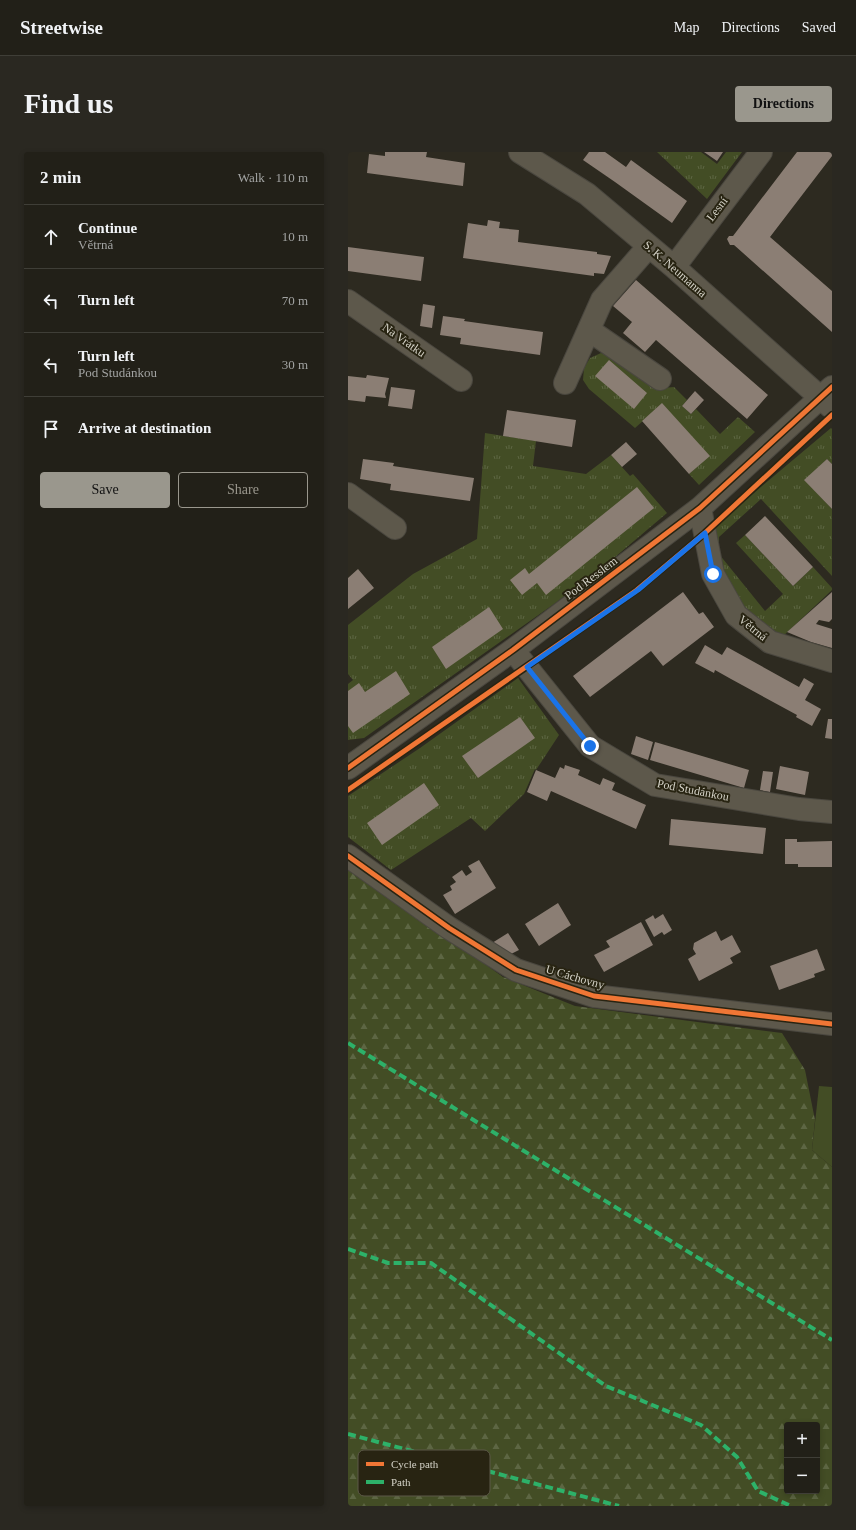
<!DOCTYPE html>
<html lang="en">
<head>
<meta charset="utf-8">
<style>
	:root { --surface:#222018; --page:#2a2821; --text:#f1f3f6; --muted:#a2a3a2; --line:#3f3e37; --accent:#9a978d }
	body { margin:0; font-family:"Times New Roman",serif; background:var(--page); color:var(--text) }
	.controls { position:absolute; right:12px; bottom:12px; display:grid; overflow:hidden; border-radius:4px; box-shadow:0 2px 6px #0003 }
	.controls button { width:36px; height:36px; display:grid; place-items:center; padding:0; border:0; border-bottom:1px solid var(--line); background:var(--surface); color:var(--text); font:20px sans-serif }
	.stop { position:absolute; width:12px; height:12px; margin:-9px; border:3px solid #1a73e8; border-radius:50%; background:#fff }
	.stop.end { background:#1a73e8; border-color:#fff; box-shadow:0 1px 4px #0008 }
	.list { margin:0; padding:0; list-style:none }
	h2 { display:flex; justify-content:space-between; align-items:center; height:52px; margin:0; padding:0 16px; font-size:17px }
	h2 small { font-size:13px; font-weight:400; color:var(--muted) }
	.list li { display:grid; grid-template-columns:26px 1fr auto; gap:12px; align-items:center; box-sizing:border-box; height:64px; padding:0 16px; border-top:1px solid var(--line) }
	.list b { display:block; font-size:15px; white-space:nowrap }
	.list p { margin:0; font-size:13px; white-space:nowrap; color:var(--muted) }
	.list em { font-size:13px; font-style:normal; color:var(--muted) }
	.actions { display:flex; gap:8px; padding:12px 16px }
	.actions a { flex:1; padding:9px 0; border:1px solid var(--accent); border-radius:4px; text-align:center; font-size:14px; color:var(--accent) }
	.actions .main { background:var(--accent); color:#111 }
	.icon { flex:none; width:22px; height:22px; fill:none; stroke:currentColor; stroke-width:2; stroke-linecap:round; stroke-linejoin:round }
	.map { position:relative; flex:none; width:484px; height:1354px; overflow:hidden; border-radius:4px }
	header { display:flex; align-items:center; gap:24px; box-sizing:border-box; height:56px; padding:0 20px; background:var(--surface); border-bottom:1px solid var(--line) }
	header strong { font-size:19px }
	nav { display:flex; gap:22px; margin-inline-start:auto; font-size:14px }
	.intro { display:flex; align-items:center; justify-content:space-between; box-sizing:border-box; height:96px; padding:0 24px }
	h1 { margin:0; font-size:28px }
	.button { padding:10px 18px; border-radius:4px; background:var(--accent); color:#111; font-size:14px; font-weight:700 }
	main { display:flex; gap:24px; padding:0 24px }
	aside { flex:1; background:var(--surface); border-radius:4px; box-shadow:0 2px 6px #0003 }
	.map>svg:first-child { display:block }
	.grass { fill:url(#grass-tufts) }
	.forest { fill:url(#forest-firs); fill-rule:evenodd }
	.garden { fill:#434d25 }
	.building { fill:#8b7e74 }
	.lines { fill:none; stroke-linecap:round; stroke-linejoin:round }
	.minor-casing { stroke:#4a473f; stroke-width:24 }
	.minor { stroke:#5d584b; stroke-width:22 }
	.quiet { stroke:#2db169; stroke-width:4; stroke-dasharray:8 4; stroke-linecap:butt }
	.cycleway-casing { stroke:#282412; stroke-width:8 }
	.cycleway { stroke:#f07635; stroke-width:5 }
	.route { stroke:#1a73e8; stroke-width:5 }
	.labels { text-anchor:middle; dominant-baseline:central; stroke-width:4; stroke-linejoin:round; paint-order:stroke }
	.street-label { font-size:12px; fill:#d4d2c7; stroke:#282412 }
	.key { fill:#282412; stroke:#5c5848; stroke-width:1 }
	.key-label { font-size:11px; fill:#d4d2c7 }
</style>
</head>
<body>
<header>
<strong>Streetwise</strong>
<nav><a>Map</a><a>Directions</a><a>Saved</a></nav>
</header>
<div class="intro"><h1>Find us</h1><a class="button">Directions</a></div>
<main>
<aside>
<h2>2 min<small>Walk · 110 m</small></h2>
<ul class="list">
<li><svg class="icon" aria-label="ahead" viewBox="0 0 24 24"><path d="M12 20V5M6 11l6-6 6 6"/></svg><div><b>Continue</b><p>Větrná</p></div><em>10 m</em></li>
<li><svg class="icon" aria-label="left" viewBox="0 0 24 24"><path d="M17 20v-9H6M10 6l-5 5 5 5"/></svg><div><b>Turn left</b></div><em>70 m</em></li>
<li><svg class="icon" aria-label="left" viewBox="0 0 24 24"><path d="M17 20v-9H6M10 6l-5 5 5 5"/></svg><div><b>Turn left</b><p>Pod Studánkou</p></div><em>30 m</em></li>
<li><svg class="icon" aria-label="arrive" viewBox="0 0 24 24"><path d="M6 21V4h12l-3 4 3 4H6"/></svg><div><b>Arrive at destination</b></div></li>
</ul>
<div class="actions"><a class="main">Save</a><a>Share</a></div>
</aside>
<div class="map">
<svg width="484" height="1354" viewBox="0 0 484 1354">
	<defs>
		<pattern id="grass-tufts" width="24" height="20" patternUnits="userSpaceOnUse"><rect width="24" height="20" fill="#434d25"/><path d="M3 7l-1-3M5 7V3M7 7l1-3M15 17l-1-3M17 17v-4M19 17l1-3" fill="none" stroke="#5d6643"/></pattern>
		<pattern id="forest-firs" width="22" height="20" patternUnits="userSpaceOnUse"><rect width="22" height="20" fill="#434d25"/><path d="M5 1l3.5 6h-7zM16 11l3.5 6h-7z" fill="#5d6643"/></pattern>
	</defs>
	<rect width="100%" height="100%" fill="#2d2a20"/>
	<path class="grass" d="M309,0H353L369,12L378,0H394L359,47Z
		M253,201L264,205L315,236L326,235L339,248L334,254L343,262L348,257L372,282L390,265L407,280L351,333L341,322L361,304L314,252L287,276L241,237L235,228L236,216L242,206Z
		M483,276L484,277V312L479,307L457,328L484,357V424L413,347L371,385V402L417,459L435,442L388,391L397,383L445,434L465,415L484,436V438L433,486L404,467L372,424L364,376Z
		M137,281L188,289L185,314L238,322L263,303L282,324L285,322L319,361L260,411L206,452L16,586L0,588V532L5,528L0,522V473L65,422L129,387Z
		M170,526L211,583L188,618L187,617L176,642L137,679L123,666L43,718L0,685V644L72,596Z"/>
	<path class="forest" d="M0,715L155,825L227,854L434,881L457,918L467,968L464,998L484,1015V1354H0ZM439,1273H469V1339H439Z"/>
	<path class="garden" d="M471,934L484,935V1015L464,998Z"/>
	<path class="building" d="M37,0H79L78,5L117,11L115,34L19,21L21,2L37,4Z
		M241,0H257L278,15L283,8L339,49L324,71L267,30L235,8Z
		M356,0H375L369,9Z
		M449,0H484V4L422,85L484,139V180L386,93H382L379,87L381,84H385Z
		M140,68L152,70L151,76L171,78L170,90L249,100V102L263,104L256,122L246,121V124L115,106L120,71L139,74Z
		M0,95L76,105L73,129L0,119Z
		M288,128L420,243L399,267L308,188L297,200L275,181L284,170L265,154Z
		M75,152L87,154L84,176L72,174Z
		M95,164L117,167L116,169L195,180L192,203L112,192L113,186L92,183Z
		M261,208L299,241L286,257L247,224Z
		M19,223L41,226L37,242L38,246L18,244L17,250L0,248V224L18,226Z
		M43,235L67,238L64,257L40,254Z
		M347,239L356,248L343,262L334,254Z
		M314,251L362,304L341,322L294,269Z
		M159,258L228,268L224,295L155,284Z
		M278,290L289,302L274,315L263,303Z
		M15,307L46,311L45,314L126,326L122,349L42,338L43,332L12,327Z
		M479,307L484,312V357L456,328Z
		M289,335L306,356L198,443L189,431L174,443L162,428L177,416L181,422Z
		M417,364L465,415L445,434L397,383Z
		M10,417L26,436L0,457V426Z
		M335,440L351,462L355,460L366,475L315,514L303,499L242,545L225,524Z
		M484,440V467L481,470L471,468L468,472L484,477V496L463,490L439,480Z
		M141,455L155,477L98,517L84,495Z
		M357,493L374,503L379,495L451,535L456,526L466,532L457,548L473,557L464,574L448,565L449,563L383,527L367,518L366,521L347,511Z
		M48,519L62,542L5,581L0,574V539L11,531L17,540Z
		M172,565L187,586L130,626L114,604Z
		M480,567H484V587L477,586Z
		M288,584L305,590L300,608L283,602Z
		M307,590L401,618L396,636L302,608Z
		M217,613L232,618L230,623L252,633L255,626L267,631L264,638L298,653L288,677L203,639L199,649L179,640L188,618L207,626L212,615L216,617Z
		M432,614L461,620L457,643L428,637Z
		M415,619L425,620L422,640L412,638Z
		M76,631L91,653L34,693L19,671Z
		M323,667L418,676L415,702L321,693Z
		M437,687H449V690L484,689V715H450V712H437Z
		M131,708L148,736L107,762L95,743L104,738L102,734L108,730L104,725L114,718L118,724L124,720L120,714Z
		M210,751L223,773L191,794L177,772Z
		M315,762L324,778L316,783L314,780L306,785L297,768L304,764L305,763L307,767Z
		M293,770L305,793L256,820L246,803L262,795L258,789Z
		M368,779L373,789L384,783L393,800L382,806L385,811L351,829L340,807L348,802L345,797L346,791Z
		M160,781L171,798L163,802L144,791Z
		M469,797L477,818L466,822L467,825L431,838L422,814Z"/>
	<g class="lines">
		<g class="minor-casing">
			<path id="minor" d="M172,0L239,42L326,115L483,255
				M326,115L413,0
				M0,149L113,228
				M241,178L312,227
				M217,231L254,148L301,94
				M0,342L47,376
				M352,356L365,422L388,463L422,490L484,509
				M165,498L242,594L307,633L451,657L484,660
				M0,616L165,498L352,356L484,235
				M0,704L101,776L168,818L246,844L484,872"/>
		</g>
		<use href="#minor" class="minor"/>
		<path class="quiet" d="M0,891L484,1188
			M0,1097L40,1111H83L258,1234L353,1273L389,1305L410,1339L443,1354
			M0,1282L271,1354"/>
		<g class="cycleway-casing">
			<path id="cycleway" d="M0,616L165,498L352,356L484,235
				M0,638L289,438L357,381L484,263
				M0,704L101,776L168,818L246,844L484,872"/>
		</g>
		<use href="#cycleway" class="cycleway"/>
	</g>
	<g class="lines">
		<path class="route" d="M242,594L179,515L290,438L357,381L365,422"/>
	</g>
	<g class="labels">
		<g class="street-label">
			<text transform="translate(369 57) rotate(-53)">Lesní</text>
			<text transform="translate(327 117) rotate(41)">S. K. Neumanna</text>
			<text transform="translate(56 188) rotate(35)">Na Vrátku</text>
			<text transform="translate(243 426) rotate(-37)">Pod Resslem</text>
			<text transform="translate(405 476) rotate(39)">Větrná</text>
			<text transform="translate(345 638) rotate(11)">Pod Studánkou</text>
			<text transform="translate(227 825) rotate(16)">U Cáchovny</text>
		</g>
	</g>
	<rect x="10" y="1298" width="132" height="46" rx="6" class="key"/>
	<rect x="18" y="1310" width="18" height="4" fill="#f07635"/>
	<rect x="18" y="1328" width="18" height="4" fill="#2db169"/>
	<g class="key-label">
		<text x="43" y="1316">Cycle path</text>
		<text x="43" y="1334">Path</text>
	</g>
</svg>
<div class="controls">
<button>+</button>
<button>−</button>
</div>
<div class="stop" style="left:365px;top:422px"></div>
<div class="stop end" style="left:242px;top:594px"></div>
</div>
</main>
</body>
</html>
